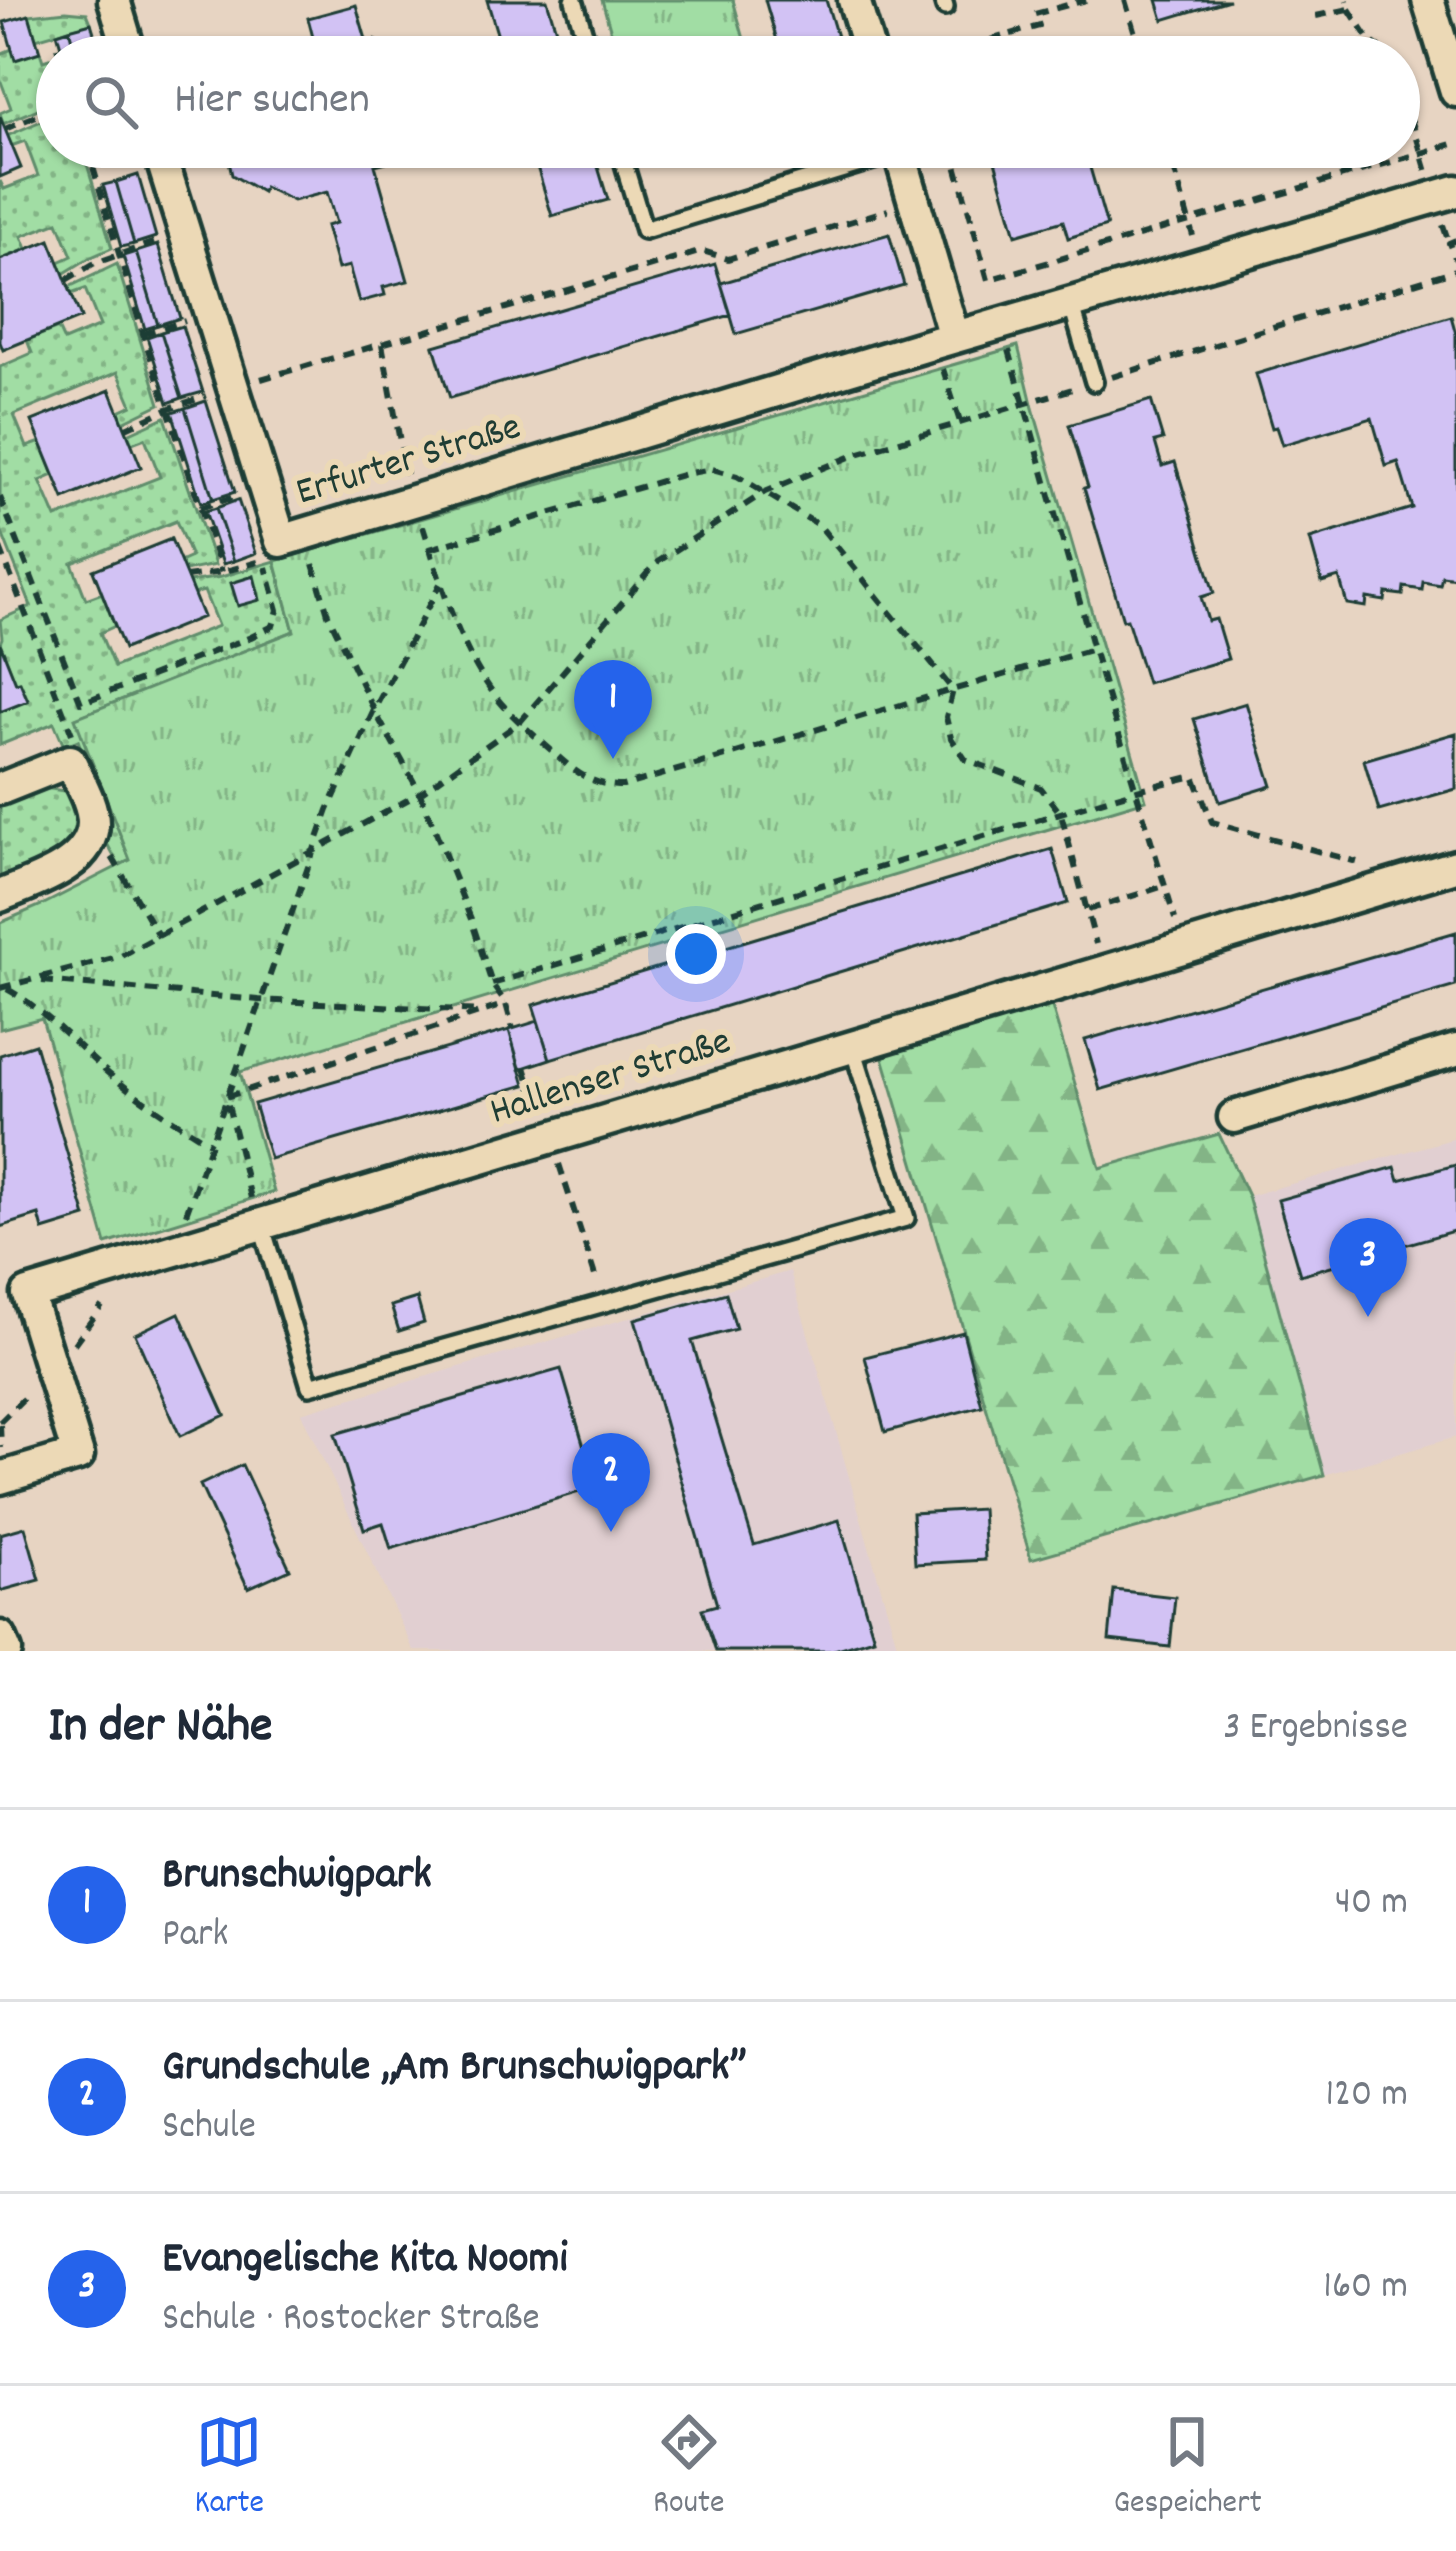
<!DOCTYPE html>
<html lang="de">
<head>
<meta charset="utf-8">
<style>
	:root { --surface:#fff; --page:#f6f6f7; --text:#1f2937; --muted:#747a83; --line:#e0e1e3; --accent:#2563eb }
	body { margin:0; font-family:Dekko,sans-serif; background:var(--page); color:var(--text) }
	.you { position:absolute; left:696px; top:954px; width:42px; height:42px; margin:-30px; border:9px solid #fff; border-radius:50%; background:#1a73e8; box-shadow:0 0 0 18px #1a73e833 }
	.badge { display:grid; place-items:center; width:78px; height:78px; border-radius:50%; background:var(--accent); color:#fff; font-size:39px; font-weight:700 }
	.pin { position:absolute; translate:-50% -99px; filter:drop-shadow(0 3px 6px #0008) }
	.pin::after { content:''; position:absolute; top:63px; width:42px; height:36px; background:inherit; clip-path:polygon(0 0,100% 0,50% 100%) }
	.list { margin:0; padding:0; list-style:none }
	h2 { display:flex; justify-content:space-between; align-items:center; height:156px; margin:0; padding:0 48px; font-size:51px }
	h2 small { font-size:39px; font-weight:400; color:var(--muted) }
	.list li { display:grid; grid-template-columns:78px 1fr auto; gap:36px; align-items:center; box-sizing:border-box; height:192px; padding:0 48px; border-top:3px solid var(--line) }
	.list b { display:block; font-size:45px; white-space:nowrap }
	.list p { margin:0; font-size:39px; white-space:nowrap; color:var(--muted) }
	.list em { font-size:39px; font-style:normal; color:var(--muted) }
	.icon { flex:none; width:66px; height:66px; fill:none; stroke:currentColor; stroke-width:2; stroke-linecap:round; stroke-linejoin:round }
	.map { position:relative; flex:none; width:1456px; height:1651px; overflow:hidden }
	.search { position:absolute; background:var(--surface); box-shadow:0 3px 9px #0004; left:36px; right:36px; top:36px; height:132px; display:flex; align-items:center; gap:30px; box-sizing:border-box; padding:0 42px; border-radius:66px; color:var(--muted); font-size:45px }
	.sheet { height:732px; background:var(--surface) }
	nav { display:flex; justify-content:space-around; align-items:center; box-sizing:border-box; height:168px; border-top:3px solid var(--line); background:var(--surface); font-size:33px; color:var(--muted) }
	nav a { display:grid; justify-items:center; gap:6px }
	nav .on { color:var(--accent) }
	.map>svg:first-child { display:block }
	.built { fill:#e1cfd1 }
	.grass { fill:url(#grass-dots); stroke:#608d6c; stroke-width:3 }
	.forest { fill:url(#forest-firs); stroke:#608d6c; stroke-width:3 }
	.park { fill:url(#park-tufts); stroke:#608d6c; stroke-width:3 }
	.building { fill:#d2c2f4; stroke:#1f3d34; stroke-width:3 }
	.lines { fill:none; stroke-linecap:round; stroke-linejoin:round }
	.lane-casing { stroke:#1f3d34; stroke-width:24 }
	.street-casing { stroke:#1f3d34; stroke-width:39 }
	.path { stroke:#1f3d34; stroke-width:6; stroke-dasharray:12 9; stroke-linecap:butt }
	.lane { stroke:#ecd9b6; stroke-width:15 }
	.street { stroke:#ecd9b6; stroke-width:30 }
	.labels { text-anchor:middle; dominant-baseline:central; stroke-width:12; stroke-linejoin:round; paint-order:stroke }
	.street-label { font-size:39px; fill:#1f3d34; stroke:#ecd9b6 }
</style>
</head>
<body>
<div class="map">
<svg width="1456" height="1651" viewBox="0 0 1456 1651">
	<defs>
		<pattern id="grass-dots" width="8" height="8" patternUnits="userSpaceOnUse" patternTransform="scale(3)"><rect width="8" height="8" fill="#a1dda4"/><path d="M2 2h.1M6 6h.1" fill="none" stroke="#83b486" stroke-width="1.8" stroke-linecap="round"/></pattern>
		<pattern id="forest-firs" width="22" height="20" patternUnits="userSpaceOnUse" patternTransform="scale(3)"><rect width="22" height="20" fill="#a1dda4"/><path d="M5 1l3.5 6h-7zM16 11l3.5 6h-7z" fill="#83b486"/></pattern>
		<pattern id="park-tufts" width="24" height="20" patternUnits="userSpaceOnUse" patternTransform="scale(3)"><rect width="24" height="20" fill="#a1dda4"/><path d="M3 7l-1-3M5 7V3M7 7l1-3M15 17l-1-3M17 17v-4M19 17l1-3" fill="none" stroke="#83b486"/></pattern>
	</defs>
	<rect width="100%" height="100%" fill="#e7d4c2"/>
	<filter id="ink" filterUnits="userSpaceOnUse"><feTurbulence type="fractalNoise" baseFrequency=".00833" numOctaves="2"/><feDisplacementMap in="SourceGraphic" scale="24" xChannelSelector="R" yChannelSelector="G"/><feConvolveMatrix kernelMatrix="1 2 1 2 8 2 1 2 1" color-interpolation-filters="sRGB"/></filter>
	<g filter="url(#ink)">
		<path class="built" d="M1456,1138V1437L1324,1475L1248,1196Z
			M790,1271L899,1651H414L301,1413Z"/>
		<path class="grass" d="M66,11L87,13L91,23L36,39L29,15Z
			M12,49L40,52L43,61L55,57L57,101L3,124L0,113L11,108L0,79V54Z
			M57,114V147H82L112,248L89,258L63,274L59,262L72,256L58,222L22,236L27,249L0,260V181L4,189L38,176L25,141L11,146L7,136Z
			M117,264L160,404L123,422L119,411L132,405L118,372L14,415L27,447L41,442L54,475L40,481L56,518L160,477L145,438L132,443L128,434L165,417L215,565L184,571L180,562L191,557L176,521L72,563L86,599L102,593L115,626L100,633L114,667L218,626L204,591L193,594L189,582L221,577L275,561L294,631L76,718L130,860L119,866L104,838L105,815L78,740L64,746L54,723L0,745V712L28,700L20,682L16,683L0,643L2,638L0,620L31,606L0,528V367L32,353L27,340L58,328L64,341L100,326L85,289L71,294L69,287Z
			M44,788L64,791C116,845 31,862 0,883V804Z"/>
		<path class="forest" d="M1050,1000L1100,1168L1219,1134L1248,1196L1324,1475L1031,1559L882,1054Z"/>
		<path class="park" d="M602,0H733L749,57H618Z
			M1018,346L1033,408L1146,800L240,1072L274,1192L106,1244L42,1018L0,1029V923L44,904L130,860L75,718L294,631L275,561Z"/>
		<path class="building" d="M487,0H547L564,57H504Z
			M765,0H826L843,57H782Z
			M1157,0H1229L1163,20Z
			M356,5L367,43L375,40L380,57H318L308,18Z
			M29,15L40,52L15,60L4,22Z
			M91,23L99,49L76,55L69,29Z
			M69,29L76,55L64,57L57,33Z
			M0,117L21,168L0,177Z
			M91,147H105L110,162L97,166Z
			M105,147H128L131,156L110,162Z
			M226,147H398L402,158L375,165L408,281L383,287L385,295L359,302L349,266L338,269L326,226L336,223L327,192L293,201L264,187L262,192L232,175Z
			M531,147H592L608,200L552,216Z
			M991,147H1084L1107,226L1068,238L1063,221L1016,235Z
			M138,175L156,237L134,244L116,182Z
			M116,182L134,244L121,247L103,185Z
			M889,234L904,285L736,334L721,283Z
			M50,240L81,318L3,350L0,342V260Z
			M158,245L180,318L158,325L136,252Z
			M136,252L158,325L145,329L123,256Z
			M715,264L731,315L450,398L434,346Z
			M1451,316L1456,334V578L1442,576L1440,585L1423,582L1422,590L1404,587L1403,595L1386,593L1385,601L1367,598L1366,607L1347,604L1339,577L1322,582L1310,539L1412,508L1398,462L1386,466L1372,418L1282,445L1276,427L1272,428L1256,374Z
			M182,326L203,392L182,398L161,332Z
			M161,332L182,398L168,403L147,337Z
			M110,390L141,467L64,499L32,421Z
			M1151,400L1163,440L1155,442L1162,466L1175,462L1214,593L1201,597L1208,621L1216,619L1228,659L1147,683L1127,619L1123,620L1084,488L1088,487L1069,425Z
			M206,401L235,492L213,499L185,408Z
			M185,408L213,499L201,503L172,412Z
			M238,500L256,553L234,561L216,508Z
			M216,508L234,561L223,564L205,511Z
			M171,539L203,617L124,649L93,570Z
			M254,576L260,600L238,606L231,583Z
			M0,643L16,683L20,682L28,701L0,712Z
			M1246,703L1272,786L1220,802L1194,719Z
			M1456,733V789L1379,811L1364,760Z
			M1052,849L1068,903L550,1059L533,1005Z
			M1456,932V986L1100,1090L1085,1040Z
			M538,1021L550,1059L520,1069L509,1030Z
			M509,1030L525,1085L270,1159L254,1104Z
			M35,1044L86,1217L43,1230L39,1215L0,1227V1055Z
			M1456,1165V1240L1453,1231L1300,1275L1278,1200L1395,1167L1399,1180Z
			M726,1293L736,1329L692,1341L754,1545L839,1520L874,1638L831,1651H716L702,1609L717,1605L635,1319Z
			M417,1298L424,1323L399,1331L391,1306Z
			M179,1313L225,1415L180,1436L135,1334Z
			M963,1332L982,1406L885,1432L865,1357Z
			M561,1369L596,1487L391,1549L383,1523L364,1529L335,1434Z
			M242,1465L290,1569L248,1588L200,1485Z
			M982,1509L985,1560L915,1564L912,1513Z
			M25,1527L40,1580L0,1591V1534Z
			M1114,1590L1175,1597L1170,1647L1109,1640Z"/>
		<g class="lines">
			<g class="lane-casing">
				<path id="lane" d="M574,0L591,57
					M943,0L945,7
					M619,147L644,230L899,152
					M1071,303L1094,382
					M261,1224L310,1386L906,1218L853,1048"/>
			</g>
			<g class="street-casing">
				<path id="street" d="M114,0L131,57
					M854,0L871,57
					M1428,0L1456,91
					M158,147L281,541L935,343L1456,191
					M898,147L954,337
					M0,789L70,761C78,779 93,803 93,823C92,866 32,882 0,896
					M1234,1117L1456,1050
					M0,1478L78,1455L28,1294L1456,866
					M0,1637L6,1651"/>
			</g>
			<path class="path" d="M1125,0L1142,57
				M1349,9L1369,40L1393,57
				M1316,16L1349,9L1347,0
				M57,47L60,57
				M930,57L1039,26L1035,14L1086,0
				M1399,78L1427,172
				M5,129L57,107
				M87,147L143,334L222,572
				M951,147L988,280L1456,143
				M1168,147L1193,236
				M1443,225L1449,243
				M1456,240L1449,243L1456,260
				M66,280L93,264L155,242
				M143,334L185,321
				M382,344L406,474
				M1009,350L1093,649L1175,919
				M943,369L960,422
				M1112,377L1456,270
				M261,379L703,251L728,259L888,210
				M126,428L167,409L206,396
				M0,497L81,703L251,637L273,626L278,610L266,567
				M200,508L236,496
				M423,526C442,586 458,648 497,698C512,717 532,733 551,750C574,771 591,786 623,786L1093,649
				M0,548L72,734
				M430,549L685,474L712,469L737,476L820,526L953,690L946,717L951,738L965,759L1041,788L1061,814L1096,944
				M313,564L328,614L374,710L420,793L471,919L492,984L506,1004L513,1029
				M186,577L222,572L258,562
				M112,857L159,937
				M1088,910L1164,886
				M42,981L259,1000L481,1011
				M492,984L1137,790L1194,776L1212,822L1357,862
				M0,988L121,956L420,793L520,722L656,563L765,492L857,454L1076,388
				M7,989C47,1011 75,1045 109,1074C140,1100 176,1122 211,1144
				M525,1067L538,1109
				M559,1164L597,1282
				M251,1198L226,1097L506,1004
				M186,1214L328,810L374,710L440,584
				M74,1344L102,1306
				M0,1422L29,1393
				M0,1425L1,1448"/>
			<use href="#lane" class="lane"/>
			<use href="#street" class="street"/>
		</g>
	</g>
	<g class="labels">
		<g class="street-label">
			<text transform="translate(409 462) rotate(-17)">Erfurter Straße</text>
			<text transform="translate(611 1079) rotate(-17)">Hallenser Straße</text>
		</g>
	</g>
</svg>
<div class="you"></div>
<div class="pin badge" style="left:613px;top:759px">1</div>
<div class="pin badge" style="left:611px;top:1532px">2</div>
<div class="pin badge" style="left:1368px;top:1317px">3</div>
<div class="search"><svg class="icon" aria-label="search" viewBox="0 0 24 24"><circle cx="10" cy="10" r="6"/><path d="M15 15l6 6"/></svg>Hier suchen</div>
</div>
<section class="sheet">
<h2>In der Nähe<small>3 Ergebnisse</small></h2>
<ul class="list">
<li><span class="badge">1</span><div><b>Brunschwigpark</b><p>Park</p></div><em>40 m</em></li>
<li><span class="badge">2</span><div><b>Grundschule „Am Brunschwigpark”</b><p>Schule</p></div><em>120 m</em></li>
<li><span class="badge">3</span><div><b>Evangelische Kita Noomi</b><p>Schule · Rostocker Straße</p></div><em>160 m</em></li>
</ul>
</section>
<nav>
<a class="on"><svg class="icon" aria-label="map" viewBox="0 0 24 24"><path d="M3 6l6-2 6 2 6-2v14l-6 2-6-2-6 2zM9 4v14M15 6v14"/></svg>Karte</a>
<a><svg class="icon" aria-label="directions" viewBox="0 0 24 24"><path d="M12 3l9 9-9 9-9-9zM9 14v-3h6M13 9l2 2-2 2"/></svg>Route</a>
<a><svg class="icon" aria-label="saved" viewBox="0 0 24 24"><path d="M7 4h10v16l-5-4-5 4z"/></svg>Gespeichert</a>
</nav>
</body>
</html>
